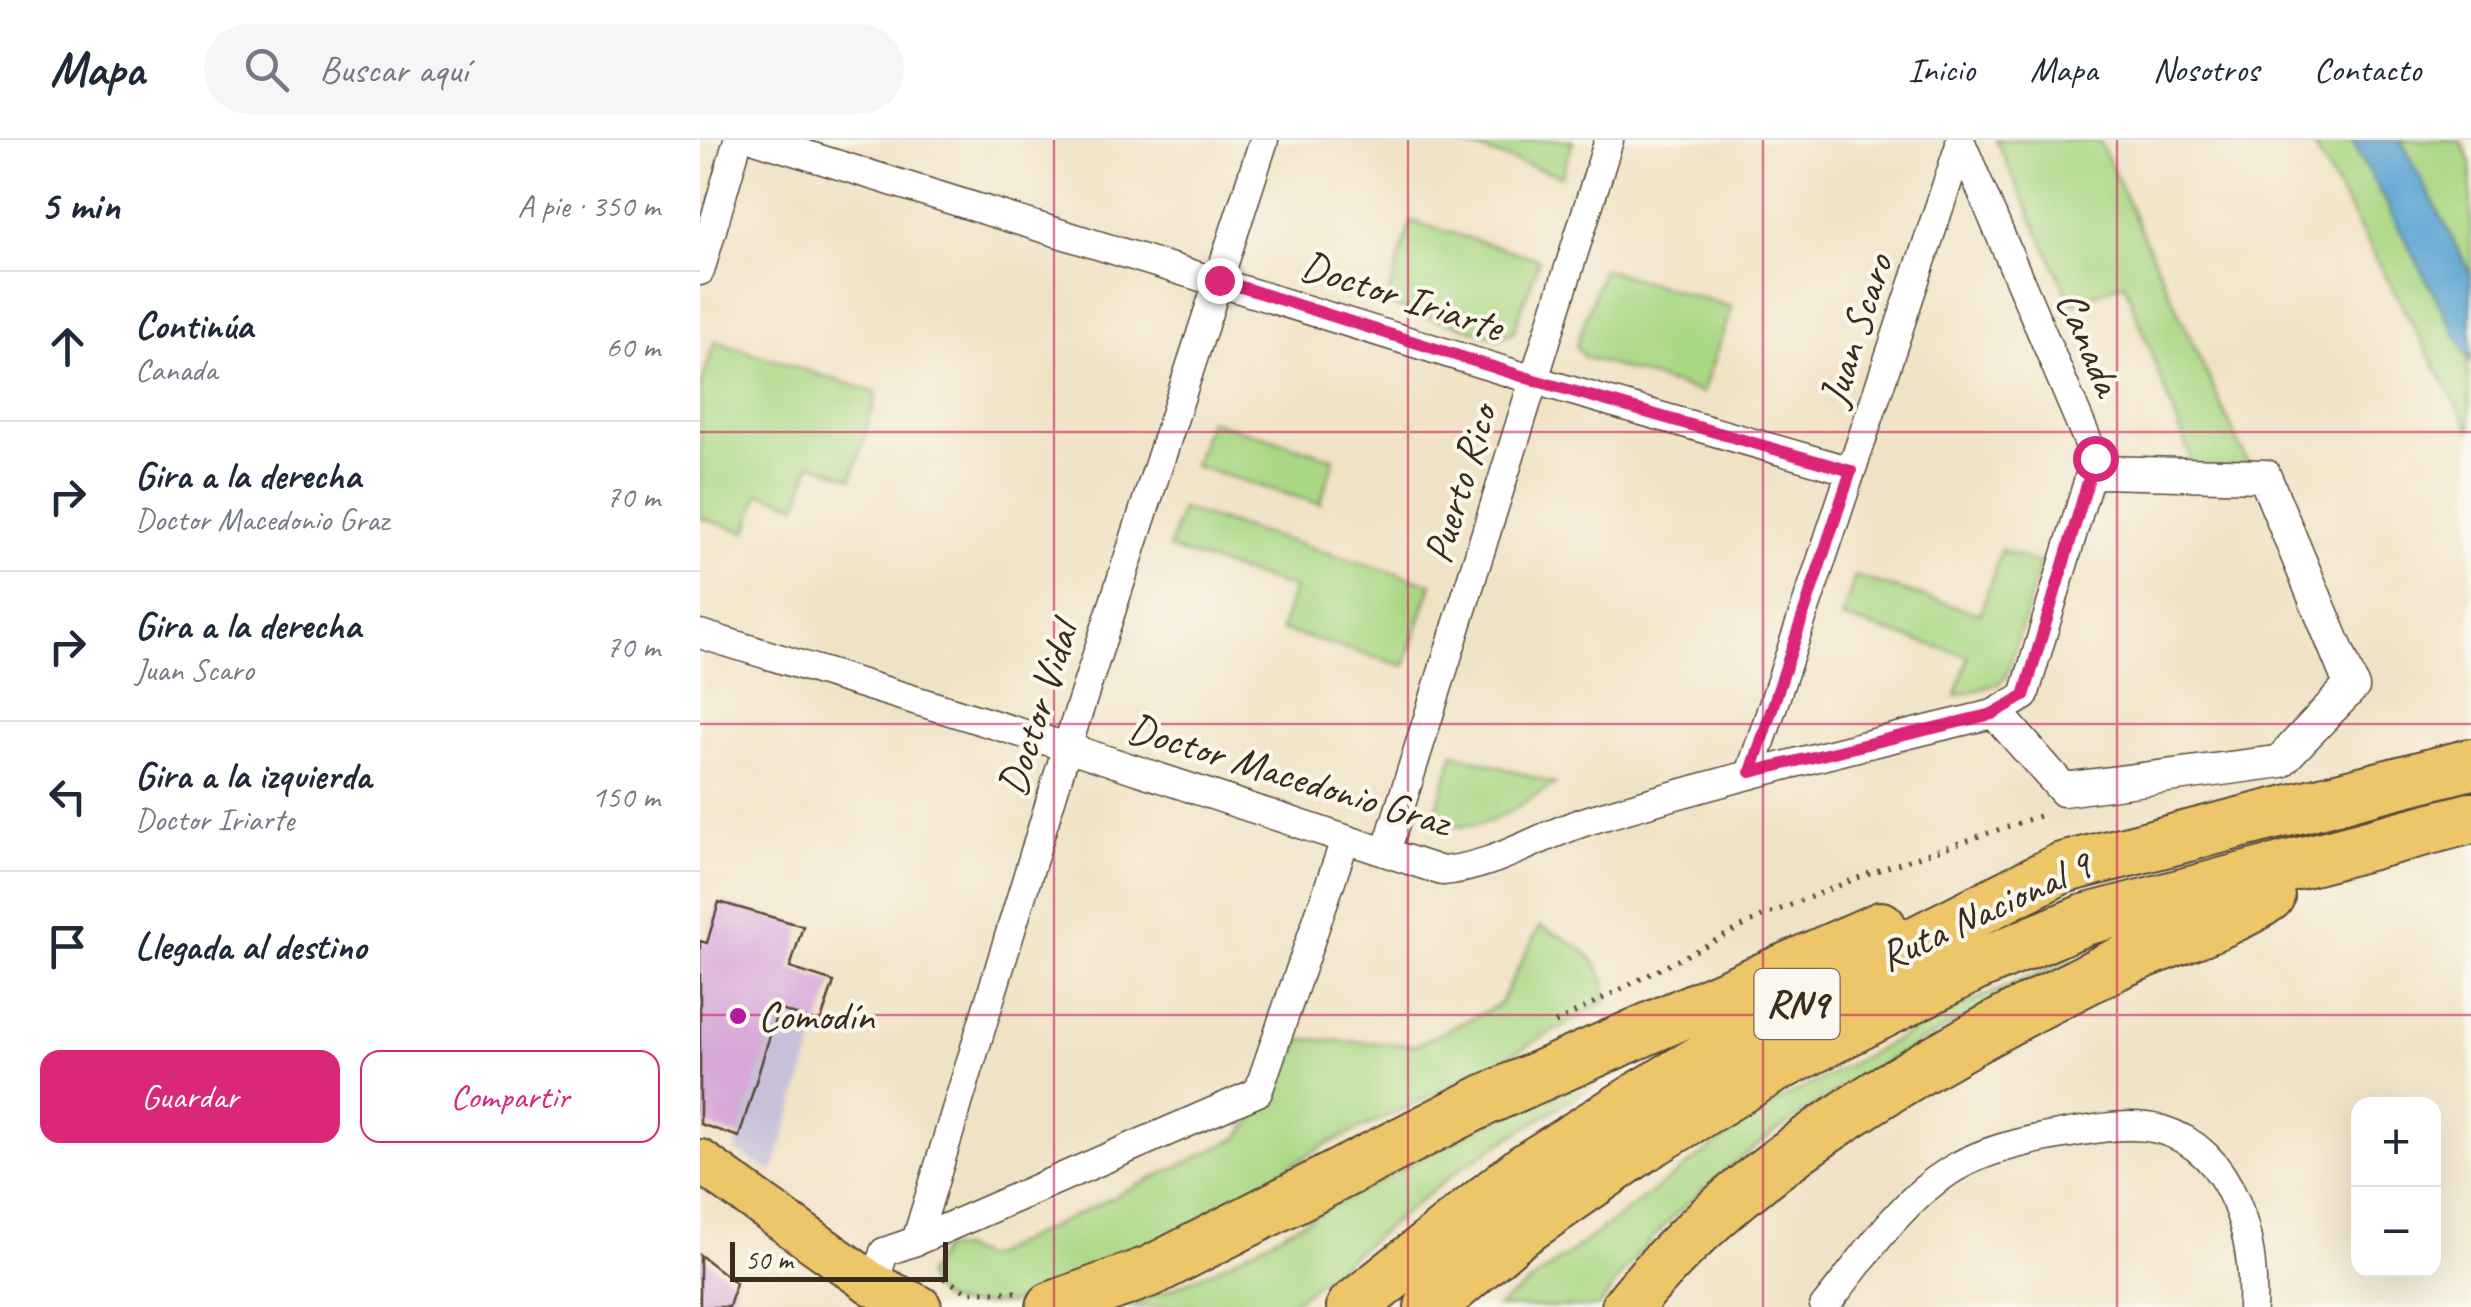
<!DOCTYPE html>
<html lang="es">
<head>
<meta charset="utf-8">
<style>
	:root { --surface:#fff; --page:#f6f6f7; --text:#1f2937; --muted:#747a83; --line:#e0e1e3; --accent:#db2777 }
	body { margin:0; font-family:Caveat,sans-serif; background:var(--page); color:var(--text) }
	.controls { position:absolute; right:30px; bottom:30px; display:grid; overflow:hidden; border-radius:20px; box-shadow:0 10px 40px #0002 }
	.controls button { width:90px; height:90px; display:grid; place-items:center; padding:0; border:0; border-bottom:2px solid var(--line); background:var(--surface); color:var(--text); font:50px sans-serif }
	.scale { position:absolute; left:30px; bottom:25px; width:218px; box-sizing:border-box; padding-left:10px; border:5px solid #3b2a1e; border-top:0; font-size:28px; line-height:35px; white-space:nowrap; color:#3b2a1e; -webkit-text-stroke:8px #fbf7ec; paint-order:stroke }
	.stop { position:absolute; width:30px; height:30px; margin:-22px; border:8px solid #db2777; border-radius:50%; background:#fff }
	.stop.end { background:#db2777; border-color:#fff; box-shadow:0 2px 10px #0008 }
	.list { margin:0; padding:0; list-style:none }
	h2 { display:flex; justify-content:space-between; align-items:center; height:130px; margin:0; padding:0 40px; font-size:42px }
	h2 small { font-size:32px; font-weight:400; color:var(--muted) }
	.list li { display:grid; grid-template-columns:65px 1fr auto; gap:30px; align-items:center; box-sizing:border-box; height:150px; padding:0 40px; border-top:2px solid var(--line) }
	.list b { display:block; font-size:38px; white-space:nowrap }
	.list p { margin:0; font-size:32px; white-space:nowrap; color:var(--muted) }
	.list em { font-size:32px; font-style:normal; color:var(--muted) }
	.actions { display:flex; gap:20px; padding:30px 40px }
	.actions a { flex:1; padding:22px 0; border:2px solid var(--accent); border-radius:20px; text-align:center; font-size:35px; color:var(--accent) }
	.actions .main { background:var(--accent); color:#fff }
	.icon { flex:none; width:55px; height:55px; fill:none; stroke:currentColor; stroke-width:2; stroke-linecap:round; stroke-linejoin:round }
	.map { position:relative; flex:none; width:1771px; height:1167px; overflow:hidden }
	header { display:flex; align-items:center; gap:60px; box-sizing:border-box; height:140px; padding:0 50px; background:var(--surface); border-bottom:2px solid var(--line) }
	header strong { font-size:48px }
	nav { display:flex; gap:55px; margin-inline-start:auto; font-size:35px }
	.search { width:700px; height:90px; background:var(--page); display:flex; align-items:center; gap:25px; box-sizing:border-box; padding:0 35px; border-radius:55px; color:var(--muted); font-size:38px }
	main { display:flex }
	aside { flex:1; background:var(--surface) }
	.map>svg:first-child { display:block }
	.industrial { fill:#c8c0d8 }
	.green { fill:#aad784; stroke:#728051; stroke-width:2.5 }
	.water { fill:#5da4d3; stroke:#4c6778; stroke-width:2.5 }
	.building { fill:#d7a7d8 }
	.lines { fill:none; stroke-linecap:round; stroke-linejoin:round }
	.street-casing { stroke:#564637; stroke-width:31 }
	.primary-casing { stroke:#564637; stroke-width:46 }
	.highway-casing { stroke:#564637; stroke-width:54 }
	.path { stroke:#564637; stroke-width:5; stroke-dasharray:2.5 8; stroke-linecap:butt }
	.street { stroke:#fff; stroke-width:28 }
	.primary { stroke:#ecc669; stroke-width:42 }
	.highway { stroke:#ecc669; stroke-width:50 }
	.route { stroke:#db2777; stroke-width:12 }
	.grid { fill:none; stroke:#c2185b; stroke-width:2.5; stroke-opacity:0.55 }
	.poi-dot { fill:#b5179e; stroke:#fbf7ec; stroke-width:4 }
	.labels { text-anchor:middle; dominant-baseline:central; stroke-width:8; stroke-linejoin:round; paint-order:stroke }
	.shield { fill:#fbf7ec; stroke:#75685c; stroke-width:2.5 }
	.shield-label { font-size:40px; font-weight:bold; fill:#3b2a1e }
	.street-label { font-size:42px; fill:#3b2a1e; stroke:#fbf7ec }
	.poi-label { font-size:42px; fill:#3b2a1e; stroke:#fbf7ec; text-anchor:start }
</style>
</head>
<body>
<header>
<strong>Mapa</strong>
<div class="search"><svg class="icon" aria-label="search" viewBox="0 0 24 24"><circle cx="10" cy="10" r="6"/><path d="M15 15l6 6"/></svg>Buscar aquí</div>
<nav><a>Inicio</a><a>Mapa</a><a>Nosotros</a><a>Contacto</a></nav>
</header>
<main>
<aside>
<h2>5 min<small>A pie · 350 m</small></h2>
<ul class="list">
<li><svg class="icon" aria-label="ahead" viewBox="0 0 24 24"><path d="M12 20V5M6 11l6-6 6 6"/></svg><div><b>Continúa</b><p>Canada</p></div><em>60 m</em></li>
<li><svg class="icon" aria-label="right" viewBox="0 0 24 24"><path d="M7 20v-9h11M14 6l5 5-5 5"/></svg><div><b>Gira a la derecha</b><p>Doctor Macedonio Graz</p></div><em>70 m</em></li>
<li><svg class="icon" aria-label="right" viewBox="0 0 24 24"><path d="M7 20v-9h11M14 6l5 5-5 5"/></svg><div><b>Gira a la derecha</b><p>Juan Scaro</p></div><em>70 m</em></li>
<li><svg class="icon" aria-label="left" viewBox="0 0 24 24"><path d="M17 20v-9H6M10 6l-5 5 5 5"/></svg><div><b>Gira a la izquierda</b><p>Doctor Iriarte</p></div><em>150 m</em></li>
<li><svg class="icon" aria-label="arrive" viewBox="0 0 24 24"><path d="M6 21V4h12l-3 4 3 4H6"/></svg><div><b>Llegada al destino</b></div></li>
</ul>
<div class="actions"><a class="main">Guardar</a><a>Compartir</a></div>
</aside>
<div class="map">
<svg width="1771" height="1167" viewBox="0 0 1771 1167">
	<rect width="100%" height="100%" fill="#fbf7ec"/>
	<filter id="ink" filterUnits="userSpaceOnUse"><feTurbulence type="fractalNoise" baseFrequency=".01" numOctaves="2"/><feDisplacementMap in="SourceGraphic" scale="20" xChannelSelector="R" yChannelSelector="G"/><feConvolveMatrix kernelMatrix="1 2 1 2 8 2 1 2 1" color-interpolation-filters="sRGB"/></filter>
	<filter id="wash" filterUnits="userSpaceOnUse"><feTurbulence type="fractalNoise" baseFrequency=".0048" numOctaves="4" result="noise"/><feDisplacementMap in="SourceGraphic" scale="40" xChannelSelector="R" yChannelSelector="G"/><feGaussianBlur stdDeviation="2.25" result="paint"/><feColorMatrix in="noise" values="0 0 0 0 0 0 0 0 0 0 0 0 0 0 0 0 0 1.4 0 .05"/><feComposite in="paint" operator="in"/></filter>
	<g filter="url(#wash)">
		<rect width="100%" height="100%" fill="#f0e2c5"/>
		<path class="industrial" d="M78,869L120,883L73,1033L35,1010Z"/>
		<path class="green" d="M748,0H873L862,36Z
			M1296,0H1399L1551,330L1495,329L1424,142L1372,164Z
			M1611,0H1652L1767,213L1771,291Z
			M1701,0H1760L1771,22V135Z
			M711,81L839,119L814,191L800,198L686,164Z
			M903,129L1032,167L1002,253L884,217L876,206Z
			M15,201L177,253L152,338L111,323L98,365L59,353L47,392L0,378V249Z
			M509,280L634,318L620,364L494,326Z
			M481,369L732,444L705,526L581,490L594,448L469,409Z
			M1301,410L1341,424L1306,537L1298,544L1256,556L1268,516L1142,478L1155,436L1280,474Z
			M754,613L855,644C818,665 784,697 741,683L736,671Z
			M840,786C875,803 909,819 906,862L762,942L625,1005L442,1115L310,1163L262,1165L243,1160L230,1148L226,1135L243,1109L259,1108L285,1118L538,998L578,948L602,899L716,905L799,865Z
			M1368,820L1374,823C1209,906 1002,1008 899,1167H797L1064,969L1257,868Z
			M892,940L894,945L762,1027L587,1167H429L510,1132L768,993Z"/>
		<path class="water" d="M1652,0H1701L1771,135V223Z"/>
		<g id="blocks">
			<path class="building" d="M19,762L103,786L90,828L134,842L120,883L78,869L39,997L0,984V801L7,803Z
				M0,1115L36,1143L29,1167H0Z"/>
		</g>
	</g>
	<g filter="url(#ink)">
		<use href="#blocks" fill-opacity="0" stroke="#564637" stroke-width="2.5"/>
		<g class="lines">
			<g class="street-casing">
				<path id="street" d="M58,0L834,240L1151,331
					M0,131L38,0
					M1398,330L1566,334L1655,547L1582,623L1363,652L1297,578L1301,575L1364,647L1578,620L1648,545L1563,338L1398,334Z
					M0,494L367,607L742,731C796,727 841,694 893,679C1025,639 1158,606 1293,574L1324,556L1395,318L1260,0
					M1051,631L1261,2
					M686,712L909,0
					M216,1101L558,952L645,700
					M174,1145L184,1112L216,1101L367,607L564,0
					M1124,1167C1161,1122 1198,1063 1248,1032C1279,1011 1327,1000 1364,994C1394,989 1431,981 1462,990C1535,1012 1555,1100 1552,1167"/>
			</g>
			<g class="primary-casing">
				<path id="primary" d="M0,1021L174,1145L220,1167"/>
			</g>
			<g class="highway-casing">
				<path id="highway" d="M352,1167L451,1131L785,960L1181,787
					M652,1167L825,1029L944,954L1122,849L1362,728L1771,624
					M730,1167L813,1097L943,1007L1070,930L1275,826L1384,780L1771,678
					M927,1167C1044,1019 1242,911 1409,828C1455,805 1530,785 1569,756"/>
			</g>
			<path class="path" d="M855,883L1061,777L1170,733L1345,674
				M244,1138L267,1152H319"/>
			<use href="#street" class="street"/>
			<use href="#primary" class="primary"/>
			<use href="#highway" class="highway"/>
		</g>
	</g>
	<g class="lines" filter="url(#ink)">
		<path class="route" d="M519,140L834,240L1151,331L1051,632L1292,574L1324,556L1395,318"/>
	</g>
	<path class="grid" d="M354,0V1167M708,0V1167M1063,0V1167M1417,0V1167M0,292H1771M0,584H1771M0,875H1771"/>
	<circle class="poi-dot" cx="38" cy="876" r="10"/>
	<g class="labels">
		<rect class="shield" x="1054.5" y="829" width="85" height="70" rx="8"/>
		<g class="shield-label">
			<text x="1097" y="864">RN9</text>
		</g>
		<g class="street-label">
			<text transform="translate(702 156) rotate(18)">Doctor Iriarte</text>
			<text transform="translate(1156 190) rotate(-72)">Juan Scaro</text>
			<text transform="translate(1389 203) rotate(67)">Canada</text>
			<text transform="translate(760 344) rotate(-73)">Puerto Rico</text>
			<text transform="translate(338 569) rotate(-72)">Doctor Vidal</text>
			<text transform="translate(589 635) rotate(17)">Doctor Macedonio Graz</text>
			<text transform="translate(1285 771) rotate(-25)">Ruta Nacional 9</text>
		</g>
		<g class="poi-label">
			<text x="58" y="876">Comodín</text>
		</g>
	</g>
</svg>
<div class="controls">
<button>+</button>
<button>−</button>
</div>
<div class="scale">50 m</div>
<div class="stop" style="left:1395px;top:318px"></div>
<div class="stop end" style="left:519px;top:140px"></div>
</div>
</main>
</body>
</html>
